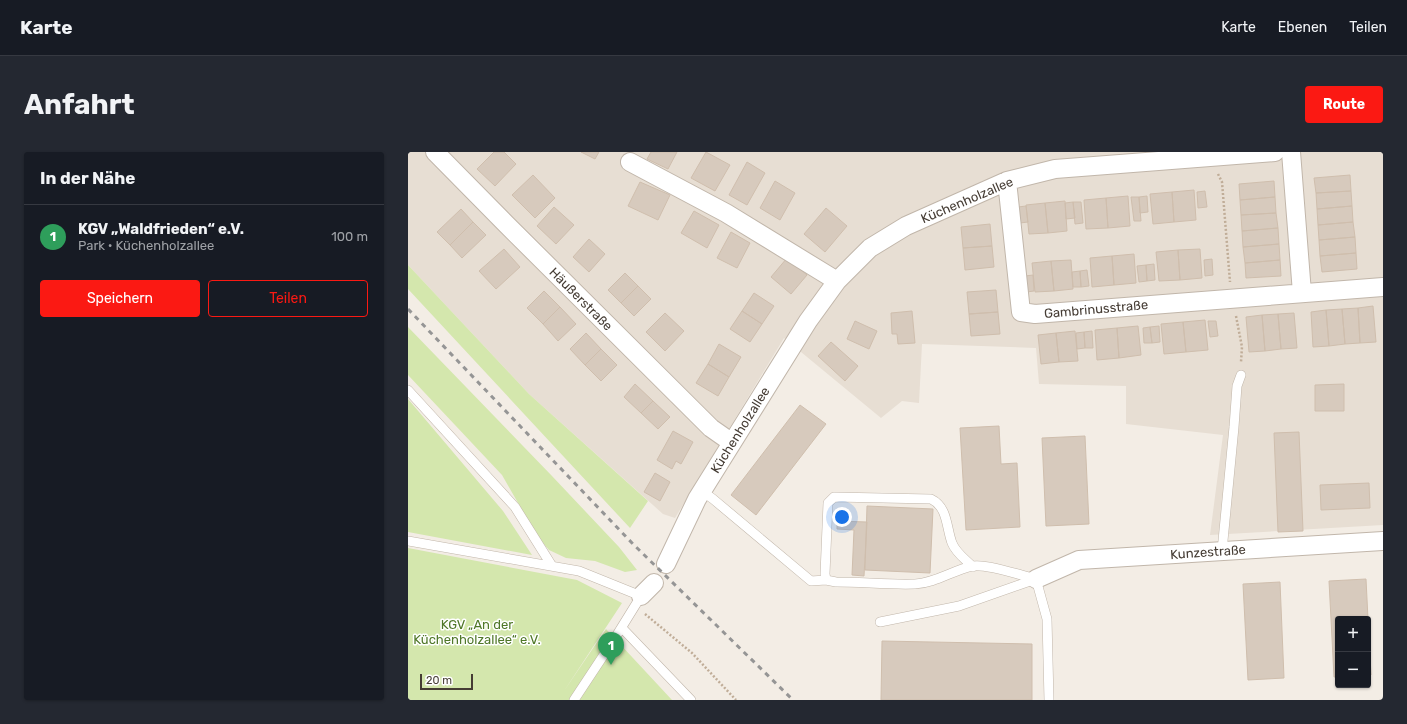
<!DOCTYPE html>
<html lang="de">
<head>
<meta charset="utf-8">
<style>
	:root { --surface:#171b24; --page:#242831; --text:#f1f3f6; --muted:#9ea1a6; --line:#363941; --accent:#fb1913 }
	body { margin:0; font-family:Rubik,sans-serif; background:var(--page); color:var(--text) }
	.controls { position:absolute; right:12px; bottom:12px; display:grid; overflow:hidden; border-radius:4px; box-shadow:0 1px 3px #0004 }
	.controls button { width:36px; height:36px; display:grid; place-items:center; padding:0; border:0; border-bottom:1px solid var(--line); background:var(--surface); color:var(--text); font:20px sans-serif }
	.scale { position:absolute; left:12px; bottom:10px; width:53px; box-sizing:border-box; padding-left:4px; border:2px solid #453c34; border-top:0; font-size:11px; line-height:14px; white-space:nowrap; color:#453c34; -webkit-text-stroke:3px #fff; paint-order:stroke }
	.you { position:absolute; left:434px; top:365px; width:14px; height:14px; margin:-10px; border:3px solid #fff; border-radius:50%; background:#1a73e8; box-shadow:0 0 0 6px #1a73e833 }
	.badge { display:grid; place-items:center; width:26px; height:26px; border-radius:50%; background:var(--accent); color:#fff; font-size:13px; font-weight:700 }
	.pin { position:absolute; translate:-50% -33px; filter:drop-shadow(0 1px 2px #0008) }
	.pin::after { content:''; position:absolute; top:21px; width:14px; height:12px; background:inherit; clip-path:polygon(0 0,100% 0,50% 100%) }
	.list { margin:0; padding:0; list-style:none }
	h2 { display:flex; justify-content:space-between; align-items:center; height:52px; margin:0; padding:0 16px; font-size:17px }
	h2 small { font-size:13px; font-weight:400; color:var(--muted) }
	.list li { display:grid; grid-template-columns:26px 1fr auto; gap:12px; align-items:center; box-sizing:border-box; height:64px; padding:0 16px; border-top:1px solid var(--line) }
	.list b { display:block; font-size:15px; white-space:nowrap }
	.list p { margin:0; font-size:13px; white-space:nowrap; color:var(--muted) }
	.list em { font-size:13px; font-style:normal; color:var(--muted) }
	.actions { display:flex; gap:8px; padding:12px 16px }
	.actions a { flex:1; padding:9px 0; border:1px solid var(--accent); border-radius:4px; text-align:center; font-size:14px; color:var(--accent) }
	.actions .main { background:var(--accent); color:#fff }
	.map { position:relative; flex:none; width:975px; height:548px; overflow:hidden; border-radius:4px }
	header { display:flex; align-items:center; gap:24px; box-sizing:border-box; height:56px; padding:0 20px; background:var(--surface); border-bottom:1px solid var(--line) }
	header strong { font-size:19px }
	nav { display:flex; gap:22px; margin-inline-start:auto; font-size:14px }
	.intro { display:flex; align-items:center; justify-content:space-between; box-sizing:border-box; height:96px; padding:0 24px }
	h1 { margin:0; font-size:28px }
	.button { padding:10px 18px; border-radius:4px; background:var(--accent); color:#fff; font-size:14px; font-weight:700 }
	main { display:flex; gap:24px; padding:0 24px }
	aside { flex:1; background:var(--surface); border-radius:4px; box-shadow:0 1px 3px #0004 }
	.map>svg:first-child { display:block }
	.residential { fill:#e7ded3 }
	.green { fill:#d4e7ad }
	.building { fill:#d7cabd; stroke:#cfbead }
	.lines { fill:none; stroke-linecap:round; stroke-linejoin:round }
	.lane-casing { stroke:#c1b6aa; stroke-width:10 }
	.street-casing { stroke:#c1b6aa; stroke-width:20 }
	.path { stroke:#c0ad98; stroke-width:2.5; stroke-dasharray:2 2; stroke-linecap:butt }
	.lane { stroke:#fff; stroke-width:9 }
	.street { stroke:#fff; stroke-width:18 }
	.rail { stroke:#959595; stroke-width:3; stroke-dasharray:5 5; stroke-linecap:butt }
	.labels { text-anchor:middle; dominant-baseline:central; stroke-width:3; stroke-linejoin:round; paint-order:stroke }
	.street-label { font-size:13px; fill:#453c34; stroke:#fff }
	.park-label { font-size:13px; fill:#4f7728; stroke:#fff }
</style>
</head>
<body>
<header>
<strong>Karte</strong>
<nav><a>Karte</a><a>Ebenen</a><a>Teilen</a></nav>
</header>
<div class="intro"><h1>Anfahrt</h1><a class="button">Route</a></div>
<main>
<aside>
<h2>In der Nähe<small></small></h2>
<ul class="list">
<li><span class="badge" style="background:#2e9e5b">1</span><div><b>KGV „Waldfrieden“ e.V.</b><p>Park · Küchenholzallee</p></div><em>100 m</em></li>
</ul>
<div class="actions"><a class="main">Speichern</a><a>Teilen</a></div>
</aside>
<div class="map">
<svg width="975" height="548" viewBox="0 0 975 548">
	<rect width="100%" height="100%" fill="#f3ede5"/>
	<path class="residential" d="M0,0H975V373L802,383L815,283L718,272V234L631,232L628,196L514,192L511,251L494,249L473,266L376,186L267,366L255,362L121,242L0,113Z"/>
	<path class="green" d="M0,113L121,242L240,349L222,376L0,137Z
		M0,175L144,324L211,395L229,418L217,420L187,409L158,406L141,398L129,384L94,323L0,223Z
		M0,247L95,359L124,403L0,380Z
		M0,396L169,428L214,451L156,539L198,477L264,548H0Z"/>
	<path class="building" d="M86,0H96L108,12L87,34L69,17Z
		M173,0H191L187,7Z
		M243,0H269L260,17L239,7Z
		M298,0L322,13L307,39L283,26Z
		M339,10L357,21L339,53L321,43Z
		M125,23L147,46L127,66L104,43Z
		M942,23L943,39L908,41L906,26Z
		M367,29L387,41L372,68L352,56Z
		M866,29L867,45L832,48L831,32Z
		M232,30L262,43L250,68L220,54Z
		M786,38L788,68L766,70L764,40Z
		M797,39L799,55L790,56L789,40Z
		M943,39L944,54L909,57L908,41Z
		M764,40L766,70L745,72L742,42Z
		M720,44L722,74L700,76L698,46Z
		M739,44L740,60L732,61L731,45Z
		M723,45H731L733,69H726Z
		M867,45L868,61L833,63L832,48Z
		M698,46L700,76L678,77L676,48Z
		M657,49L659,79L640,81L637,51Z
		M665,50H673L675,71L667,72Z
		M665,50L667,66L658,67L657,51Z
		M637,51L640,81L621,82L618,53Z
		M618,54L620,70L612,71L610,55Z
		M944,54L945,70L910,73L909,57Z
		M146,55L166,73L148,92L129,74Z
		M418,56L439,74L417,100L396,82Z
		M53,57L65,70L42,93L29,80Z
		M286,59L311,73L299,96L273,81Z
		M868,61L870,76L834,79L833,63Z
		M65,70L78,83L54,106L42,93Z
		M945,70L947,85L911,88L910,73Z
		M582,72L584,94L555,96L553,75Z
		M870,76L871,92L835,95L834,79Z
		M323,80L342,91L329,116L309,106Z
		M947,85L948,101L912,104L911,88Z
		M181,87L197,102L181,120L165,105Z
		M871,92L872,108L837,111L835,95Z
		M584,94L586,115L557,118L555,96Z
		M96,97L112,115L88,137L71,119Z
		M792,97L794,126L772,128L770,98Z
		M770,98L772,128L751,129L748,100Z
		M948,101L949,117L914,120L912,104Z
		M726,102L728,131L706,133L704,104Z
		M704,104L706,133L684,135L682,106Z
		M379,106L399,123L383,142L363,125Z
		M804,107L805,123L797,124L796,108Z
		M663,108L665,137L646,139L643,109Z
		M872,108L873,124L838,126L837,111Z
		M643,109L646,139L627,140L624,111Z
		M746,112L747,128L739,129L738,113Z
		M738,113L739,129L731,130L729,114Z
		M679,118L681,134L673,135L672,119Z
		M672,119L673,135H665L664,120Z
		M217,121L230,134L213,151L200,138Z
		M625,123L626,139L619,140L617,124Z
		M230,134L243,147L226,164L213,151Z
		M588,138L590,160L561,162L559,140Z
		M136,139L152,155L135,172L119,156Z
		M346,141L366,154L354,172L334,159Z
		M965,154L968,190L952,191L950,156Z
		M152,155L168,172L150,189L135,172Z
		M950,156L952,191L937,192L934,157Z
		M934,157L937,192L921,194L918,158Z
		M918,158L921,194L905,195L903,160Z
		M334,159L354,172L342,190L322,177Z
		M504,159L507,191L490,192L489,182H484L483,161Z
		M590,160L592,182L563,184L561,162Z
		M257,161L276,179L257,199L238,180Z
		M886,161L889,196L873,197L870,162Z
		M870,162L873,197L857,199L854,163Z
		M854,163L857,199L841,200L838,165Z
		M797,168L800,198L778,200L775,170Z
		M447,169L469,179L461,197L439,187Z
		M800,169H808L810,184L802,185Z
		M775,170L778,200L756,202L753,172Z
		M730,174L733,203L711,206L709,176Z
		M751,174L752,190L744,191L742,175Z
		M742,175L744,191H736L735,176Z
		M709,176L711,206L689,208L687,178Z
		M667,179L670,209L651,210L648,181Z
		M684,179L685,196H677L676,180Z
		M676,180L677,196L669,197L668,181Z
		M178,181L193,197L177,213L162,197Z
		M648,181L651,210L633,212L630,183Z
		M423,190L450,214L437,229L410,204Z
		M311,192L333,205L321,225L300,212Z
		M193,197L209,213L193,229L177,213Z
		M300,212L321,225L310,244L288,231Z
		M227,232L245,249L233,261L216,245Z
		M936,232V259H907V233Z
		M245,249L262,265L250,277L233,261Z
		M392,253L418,272L348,363L323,343Z
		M591,274L593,312L609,311L612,375L558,378L552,276Z
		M265,279L285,290L273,312L268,309L264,317L249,308Z
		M891,280L895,379L870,380L866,281Z
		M677,284L681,372L638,374L634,286Z
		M247,321L262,330L252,349L236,340Z
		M961,331L962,356L913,358L912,333Z
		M459,354L525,357L522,421L457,418Z
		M429,369L459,370L456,424L444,423L446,378L429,377Z
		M958,427L960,467H930V525H926L921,429Z
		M872,430L876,526L840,528L835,432Z
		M960,468L963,523H960Z
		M474,489L624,492V548H473Z"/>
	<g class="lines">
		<g class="lane-casing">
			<path id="lane" d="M0,238L107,355L144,414
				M294,339L305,347L403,429L418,428
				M0,389L171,419L233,444L207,486L166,548
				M814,399L826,275L829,234L833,223
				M565,415C557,407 548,401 544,391C538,375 540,355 523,347L426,345L420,351L417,422L418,428L428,430C454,430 481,433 507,432C528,431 545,418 565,414C580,412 612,423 628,427
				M628,427L639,467L641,548
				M472,470L551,454L628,427
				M214,476L283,548"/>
		</g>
		<g class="street-casing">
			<path id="street" d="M27,0L98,72L303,276L323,290
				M883,0L894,141
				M222,10L318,61L429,129
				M599,29L613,160L627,162L975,135
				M258,412L289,347L400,169L429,129L462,96L498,74L599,29L647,17L867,0
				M628,427L671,408L975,389
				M233,444L246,431"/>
		</g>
		<path class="path" d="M810,22L814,30L822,130
			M828,164L834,195L833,210
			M237,462L284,501L328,548"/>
		<use href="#lane" class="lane"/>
		<use href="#street" class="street"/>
		<path class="rail" d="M0,157L225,392L385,548"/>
	</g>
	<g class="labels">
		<g class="street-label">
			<text transform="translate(559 48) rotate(-23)">Küchenholzallee</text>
			<text transform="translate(173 147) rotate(45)">Häußerstraße</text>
			<text transform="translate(688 157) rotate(-5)">Gambrinusstraße</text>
			<text transform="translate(332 278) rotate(-58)">Küchenholzallee</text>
			<text transform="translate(800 400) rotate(-4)">Kunzestraße</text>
		</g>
		<g class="park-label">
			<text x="69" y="472">KGV „An der<tspan x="69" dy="15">Küchenholzallee“ e.V.</tspan></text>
		</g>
	</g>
</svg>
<div class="controls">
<button>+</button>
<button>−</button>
</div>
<div class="scale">20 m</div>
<div class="you"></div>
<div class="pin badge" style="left:203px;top:513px;background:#2e9e5b">1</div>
</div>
</main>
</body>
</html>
